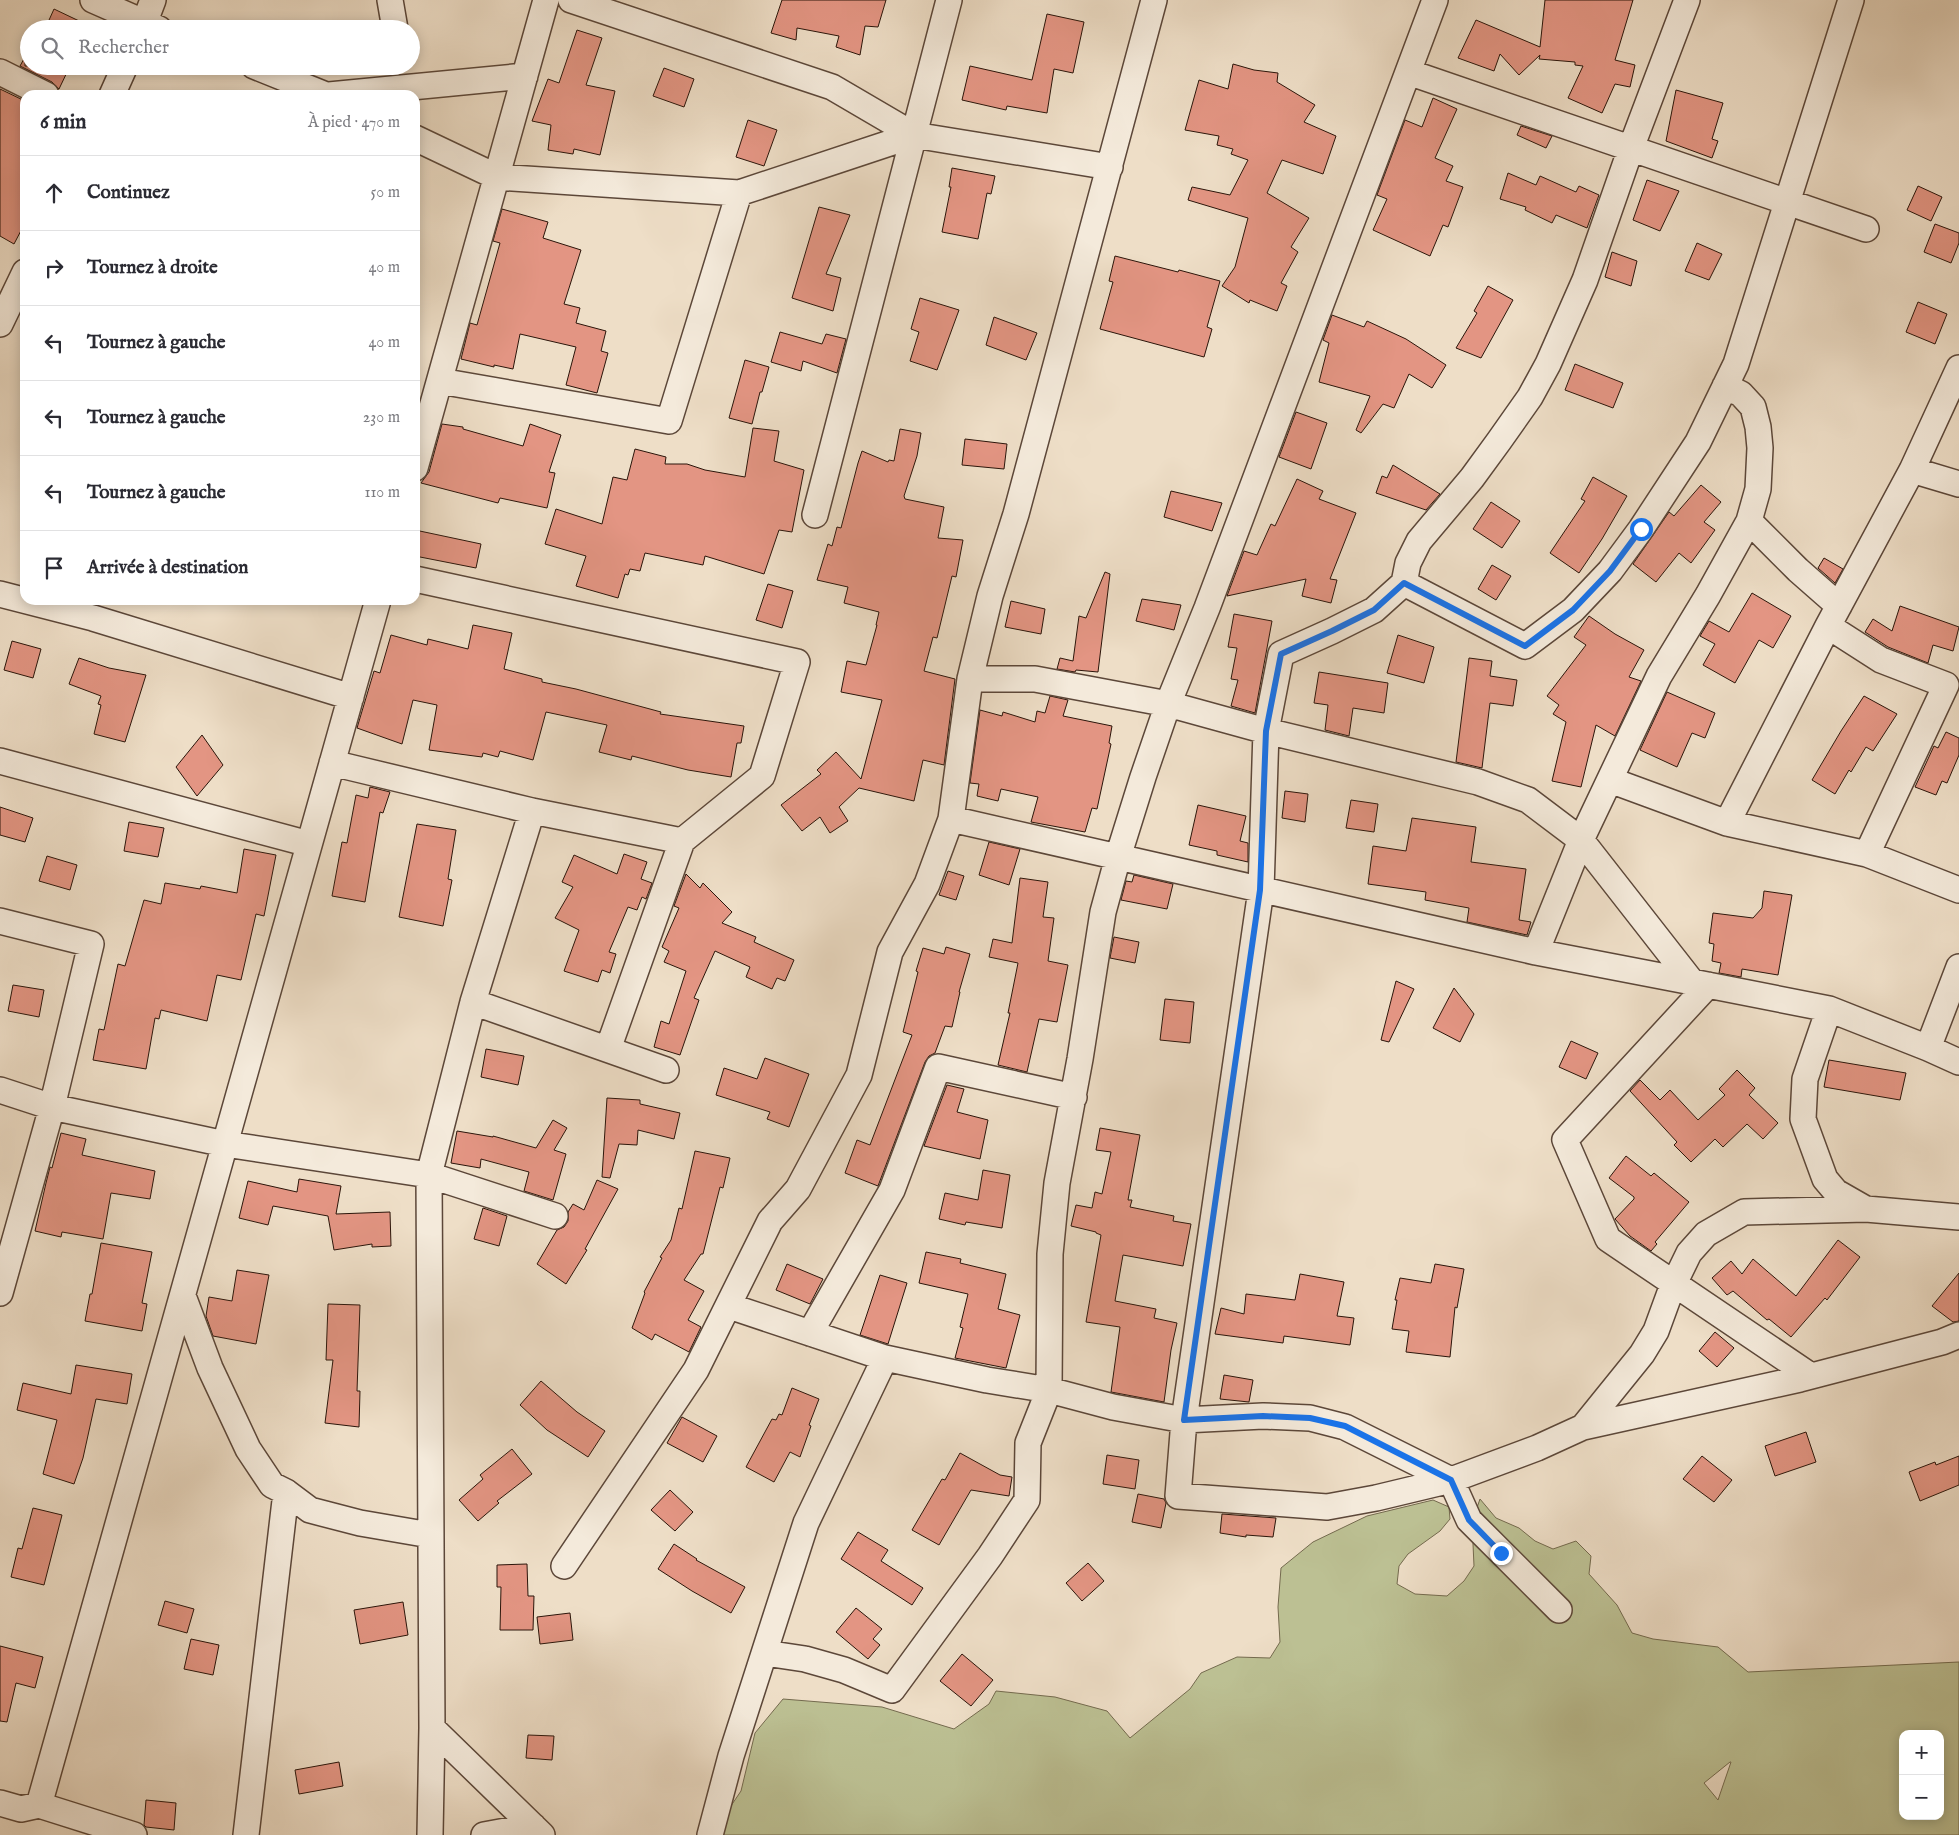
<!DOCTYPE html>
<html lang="fr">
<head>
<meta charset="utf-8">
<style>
	:root { --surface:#fff; --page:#f7f7f7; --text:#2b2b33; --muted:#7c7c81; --line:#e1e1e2 }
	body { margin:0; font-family:"IM FELL English",serif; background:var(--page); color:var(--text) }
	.controls { position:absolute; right:15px; bottom:15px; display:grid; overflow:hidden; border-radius:10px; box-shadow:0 2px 12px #0003 }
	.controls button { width:45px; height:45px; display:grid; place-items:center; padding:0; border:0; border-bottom:1px solid var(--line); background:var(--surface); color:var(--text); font:25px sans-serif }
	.stop { position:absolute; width:15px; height:15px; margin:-11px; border:4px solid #1a73e8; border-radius:50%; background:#fff }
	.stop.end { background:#1a73e8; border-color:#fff; box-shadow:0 1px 5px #0008 }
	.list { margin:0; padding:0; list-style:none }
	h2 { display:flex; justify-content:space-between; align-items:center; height:65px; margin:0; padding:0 20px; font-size:21px }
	h2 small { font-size:16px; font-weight:400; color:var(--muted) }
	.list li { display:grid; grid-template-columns:32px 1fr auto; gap:15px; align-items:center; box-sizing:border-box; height:75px; padding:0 20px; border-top:1px solid var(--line) }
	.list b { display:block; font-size:19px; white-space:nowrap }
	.list em { font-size:16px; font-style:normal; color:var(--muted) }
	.icon { flex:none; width:28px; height:28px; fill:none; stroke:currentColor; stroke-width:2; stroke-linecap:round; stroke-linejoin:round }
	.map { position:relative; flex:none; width:1959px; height:1835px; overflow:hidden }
	.search { position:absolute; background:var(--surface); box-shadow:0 2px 12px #0003; left:20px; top:20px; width:400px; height:55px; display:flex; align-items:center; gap:12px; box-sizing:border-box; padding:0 18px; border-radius:28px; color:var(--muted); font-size:19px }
	.panel { position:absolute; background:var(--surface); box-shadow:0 2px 12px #0003; left:20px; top:90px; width:400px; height:515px; border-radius:15px }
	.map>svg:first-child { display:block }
	.green { fill:#bcc093; stroke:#746a4e; fill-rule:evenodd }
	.building { fill:#e39583; stroke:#2b150a }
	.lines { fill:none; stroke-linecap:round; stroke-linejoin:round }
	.minor-casing { stroke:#5c4739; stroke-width:28 }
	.minor { stroke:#f4eadb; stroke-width:25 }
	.route { stroke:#1a73e8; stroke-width:6 }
</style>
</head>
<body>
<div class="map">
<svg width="1959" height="1835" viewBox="0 0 1959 1835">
	<rect width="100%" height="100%" fill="#eedec7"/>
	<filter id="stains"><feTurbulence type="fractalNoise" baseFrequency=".004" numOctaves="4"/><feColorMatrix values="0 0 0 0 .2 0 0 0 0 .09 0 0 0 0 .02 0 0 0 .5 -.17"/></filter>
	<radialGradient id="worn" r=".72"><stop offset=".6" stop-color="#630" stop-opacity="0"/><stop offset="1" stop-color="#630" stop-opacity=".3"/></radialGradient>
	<path class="green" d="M1480,1499L1496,1518L1519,1528L1535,1541L1553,1549L1576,1541L1591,1556L1589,1574L1617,1605L1632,1633L1653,1639L1718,1647L1748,1672L1959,1662V1835H715L718,1825L741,1791L755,1733L783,1699L882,1707L954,1729L989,1704L996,1691L1055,1697L1107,1711L1130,1738L1190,1689L1201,1673L1237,1657L1270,1658L1280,1642L1278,1607L1281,1568L1313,1542L1367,1516L1433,1500L1449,1507L1450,1519L1440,1531L1408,1554L1399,1566L1397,1584L1415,1594L1447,1596L1464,1581L1474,1566L1472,1522ZM1903,1734H1940V1816H1903ZM1730,1762H1731L1718,1800L1704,1783Z"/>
	<path class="building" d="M782,0H886L878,27L865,26L860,55L836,47L839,36L797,28L796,40L771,33Z
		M1545,0H1633L1615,60L1635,65L1630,87L1615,84L1602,113L1568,98L1583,66L1575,65V62L1539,59L1540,55L1519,75L1500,54L1494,71L1458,58L1476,20L1540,47Z
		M54,9L96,29H45Z
		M1047,14L1084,22L1073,73L1054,69L1047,113L1007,106L1006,110L962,100L970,66L1032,80Z
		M577,30L602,38L586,85L615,91L600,155L574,149L573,154L548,150L551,125L532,121L548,79L559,83Z
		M25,57V66H70L59,89L52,82L20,66Z
		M1233,64L1254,70L1278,73L1277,82L1315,105L1304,122L1336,136L1323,174L1282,160L1267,193L1309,218L1291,247L1298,252L1281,283L1287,286L1277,311L1250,300L1249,303L1222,286L1235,267L1248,218L1188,200L1192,187L1230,195L1248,160L1231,154L1233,149L1217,145L1219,136L1185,130L1199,80L1228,89Z
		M664,68L694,79L684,107L653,96Z
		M0,89L25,101V223L14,244L0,236Z
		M1676,90L1723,103L1712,139L1718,141L1712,158L1666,141Z
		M1433,98L1457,109L1435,158L1453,166L1446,181L1463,187L1448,227L1443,225L1430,256L1373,230L1387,199L1377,195L1405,120L1422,127Z
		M748,120L777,130L764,166L736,157Z
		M1521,126L1552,136L1546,148L1517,135Z
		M952,168L995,176L991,194L987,193L978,239L942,232L951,187H949Z
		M1508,173L1536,185L1540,176L1576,192L1579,186L1599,195L1587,228L1556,215L1552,223L1525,210L1526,207L1500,199Z
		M1647,180L1679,191L1660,231L1633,220Z
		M1918,186L1942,197L1931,221L1907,210Z
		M819,207L850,215L826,274L841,278L833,311L792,298Z
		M502,209L548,222L543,238L581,250L564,304L580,308L576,323L606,331L601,351L608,353L597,393L566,385L576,347L520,334L513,369L494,365V367L461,359L470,323L477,325L500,243L493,241Z
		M1935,224L1959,233V243L1951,263L1924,252Z
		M1697,243L1722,254L1709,280L1685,271Z
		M1612,252L1637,261L1631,286L1605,277Z
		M1115,256L1178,272L1179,270L1220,281L1207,327L1212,329L1204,357L1100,329L1113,282L1109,281Z
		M1488,286L1513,300L1481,358L1456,348L1477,313L1474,311Z
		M920,298L959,310L937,370L910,361L919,332L911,329Z
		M1918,302L1947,314L1935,344L1906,332Z
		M1332,315L1364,327L1367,321L1406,339L1446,365L1432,388L1409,374L1394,408L1383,404L1361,433L1356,430L1370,396L1319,382L1329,343L1323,340Z
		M994,317L1037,333L1026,360L986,345Z
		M780,332L822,344L826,334L846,339L837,373L803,361L801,371L771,362Z
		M745,360L769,367L762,392H760L752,424L729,418Z
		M1575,364L1623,383L1613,408L1565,390Z
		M1296,412L1327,423L1311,469L1279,457Z
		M442,424L463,427V429L523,446L530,424L561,435L549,472L555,473L547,508L500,498L498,503L421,483L429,472Z
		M753,428L779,431L774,461L804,470L792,532L779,530L764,574L705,556L703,565L645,553L640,571L630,569L628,575L625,574L618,598L576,586L586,556L545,544L556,509L602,524L613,477L627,480L635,449L666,457L665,464H687L705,470L745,477Z
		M900,429L921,433L917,456L904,496L905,499L944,507L938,538L963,540L956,577L952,576L937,638L933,637L924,671L955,679L944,765L923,760L914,801L859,788L839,807L848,821L830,833L820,817L802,831L781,805L821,774L817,770L836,752L861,779L882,700L841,692L847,661L866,665L877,625H876L879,612L844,603L848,587L817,580L828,544L832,546L837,527L841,528L858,463L862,451L888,462L889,460L894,461Z
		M965,439L1007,444L1004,469L962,465Z
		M1393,465L1440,494L1426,510L1376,493L1382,476L1387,478Z
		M1593,477L1627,496L1602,539L1579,573L1550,553L1585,501L1581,499Z
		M1297,479L1323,491L1319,499L1356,513L1330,579L1337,580L1331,603L1302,596L1306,579L1227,596L1244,551L1257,555L1271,524L1275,526Z
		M1701,485L1721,502L1704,522L1715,530L1691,563L1679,553L1656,582L1633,564L1669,512L1674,516Z
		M1171,491L1222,503L1212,531L1164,517Z
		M1491,502L1520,521L1502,548L1473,529Z
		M415,530L481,544L476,568L415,556Z
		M1824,558L1843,569L1835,583L1818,568Z
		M1492,565L1511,576L1496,600L1478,589Z
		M1105,572L1110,574L1098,672L1076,670L1075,672L1057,669L1060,658L1073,661L1079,616L1086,618Z
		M768,584L793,591L782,628L756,620Z
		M1752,593L1791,616L1773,648L1759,640L1735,683L1703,665L1715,644L1700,636L1709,621L1729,632Z
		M1142,599L1181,605L1174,630L1136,621Z
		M1011,601L1045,609L1041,634L1005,627Z
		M1900,606L1959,627L1953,651L1933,645L1928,663L1888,647L1865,632L1873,619L1892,631Z
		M1234,614L1272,621L1255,713L1231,706L1238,680L1231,679L1237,648L1228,647Z
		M1589,616L1615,634L1644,650L1629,677L1641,681L1615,736L1596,725L1581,787L1552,781L1566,722L1553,714L1559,705L1547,696L1586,645L1574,637Z
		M473,625L512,633L504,669L542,679V682L576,689L661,712L660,714L744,726L741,743H737L731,777L688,770L632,756L631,760L599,752L607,725L546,712L533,760L500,751L498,757L483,753L482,757L429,750L437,705L413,700L402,744L357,728L374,671L380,673L391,635L427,645L428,639L468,649Z
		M1398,635L1434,647L1424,683L1387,673Z
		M12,641L41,649L33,678L4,670Z
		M79,658L109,668L146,675L125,742L94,734L101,705L98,704L101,696L69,684Z
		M1469,658L1492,661L1490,676L1517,680L1513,706L1490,703L1482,768L1456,762Z
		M1319,672L1388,683L1384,713L1353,708L1349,736L1325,730L1328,705L1314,703Z
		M1667,692L1715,713L1705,738L1692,733L1677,767L1640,750Z
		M1050,696L1068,700L1063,716L1112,726L1109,743L1111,744L1097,809L1092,808L1085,832L1031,822L1038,797L1001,789L998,801L977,796L979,784L970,783L980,710L1002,716L1003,712L1035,722L1037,711L1045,713Z
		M1864,696L1897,714L1873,751L1866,747L1851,772L1849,770L1835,794L1812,780L1841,731Z
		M1946,732L1959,738V755L1947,783L1942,781L1936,795L1915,787L1934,746L1938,748Z
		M202,735L223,765L197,796L176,767Z
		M370,787L390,792L383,813L380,812L365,902L332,896L342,842L347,843L356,795L368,798Z
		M1285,791L1308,794L1305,822L1282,818Z
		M1351,800L1378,804L1374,832L1346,828Z
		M1198,805L1246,816L1240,841L1248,843V862L1217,855V851L1189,845Z
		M0,807L33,818L25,842L0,835Z
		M1412,818L1476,827L1471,862L1526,869L1519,920L1531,922L1527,935L1467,922L1469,908L1425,900L1426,892L1368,884L1373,846L1406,851Z
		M129,822L164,828L158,857L124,851Z
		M417,824L456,830L448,879L452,880L443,926L399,917Z
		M989,842L1020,849L1009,885L979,875Z
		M244,849L276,855L264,916L256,914L241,980L217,975L207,1021L161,1010L159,1019L155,1018L146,1069L93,1060L99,1029L104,1030L118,964L125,966L144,900L161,904L165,883L200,889L201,886L237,893Z
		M624,854L647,862L641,879L652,883L646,899L642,897L637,910L628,907L609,952L616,954L610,973L602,970L598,982L564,971L579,930L555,918L573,887L562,882L574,855L617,874Z
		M47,856L77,865L70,890L39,881Z
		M948,871L964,876L956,900L939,895Z
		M686,874L700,888L703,883L732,912L722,923L756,937L754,942L794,960L785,981L777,978L772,989L746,977L750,967L715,951L694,998L699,1000L680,1055L654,1047L661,1021L669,1024L686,971L664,962L669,951L662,947L679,908L674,906Z
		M1134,875L1173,884L1167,909L1121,900L1126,881L1132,882Z
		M1020,878L1048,882L1043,917L1054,918L1048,961L1068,965L1057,1022L1039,1019L1027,1072L998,1065L1010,1013H1008L1018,963L989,957L993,939L1012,943Z
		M1764,891L1792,895L1778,975L1742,969L1741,977L1719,973L1721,963L1712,961L1714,944L1709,943L1713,913L1753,918L1762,908Z
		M1114,937L1139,942L1135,963L1110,958Z
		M946,947L970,954L959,992H960L952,1027L945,1026L935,1053L929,1056L925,1062L878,1186L845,1173L857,1140L870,1145L912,1035L903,1032L918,972L916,971L923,948L944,954Z
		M1396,981L1414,989L1389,1042L1381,1040Z
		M13,985L44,990L39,1017L8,1011Z
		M1454,988L1474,1014L1460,1042L1433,1028Z
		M1165,999L1194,1002L1190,1043L1160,1040Z
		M1571,1041L1598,1053L1586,1079L1559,1067Z
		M486,1049L524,1056L518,1085L481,1077Z
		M765,1058L809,1074L789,1127L767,1119L770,1112L716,1095L724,1068L757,1079Z
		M1829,1060L1906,1073L1900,1100L1824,1087Z
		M1737,1070L1755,1088L1749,1095L1778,1123L1763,1139L1747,1124L1723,1147L1715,1139L1691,1162L1674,1145L1677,1142L1630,1091L1640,1080L1660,1100L1670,1090L1698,1120L1725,1095L1719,1089Z
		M947,1085L964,1089L957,1112L988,1120L980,1159L924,1146Z
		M607,1098L640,1100V1104L680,1113L674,1139L638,1130L637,1145L619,1144L610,1178L602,1177Z
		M553,1120L567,1128L554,1150L566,1154L553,1200L524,1191L529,1172L481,1159L480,1168L451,1163L457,1131L493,1137V1136L536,1148Z
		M1100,1128L1140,1135L1128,1200H1132L1130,1207L1174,1216L1173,1221L1191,1224L1183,1266L1123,1255L1115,1301L1156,1309L1154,1318L1177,1323L1171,1350L1164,1402L1111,1392L1120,1327L1086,1322L1101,1235L1096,1233V1232L1071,1226L1076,1205L1092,1208L1095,1192L1102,1194L1111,1152L1096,1150Z
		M61,1133L86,1139L82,1155L155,1171L150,1199L111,1193L103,1239L62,1232L61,1237L35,1231L46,1183L50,1167L52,1168Z
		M695,1151L730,1158L723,1188L720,1187L703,1254H701L684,1280L704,1291L688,1320L701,1327L689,1352L655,1334L652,1340L632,1328L645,1293L644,1292L662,1258L660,1257L671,1240L679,1208L682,1209Z
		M1626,1156L1651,1176L1654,1173L1689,1202L1655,1242L1657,1244L1651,1251L1630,1236L1615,1219L1634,1199V1197L1609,1178Z
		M983,1170L1010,1175L1002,1228L966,1222L965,1225L939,1219L945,1193L978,1200Z
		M299,1179L341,1186L336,1214L390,1212L391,1246L372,1247V1244L334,1250L328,1216L273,1206L268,1225L239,1218L248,1181L297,1192Z
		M597,1180L618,1189L585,1249L587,1250L566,1284L537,1264L557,1230L564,1227L568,1221V1212L573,1204L584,1210Z
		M483,1208L507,1216L499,1246L474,1239Z
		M1838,1240L1860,1257L1827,1300L1825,1298L1791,1337L1769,1319L1767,1320L1733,1291L1727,1295L1712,1278L1731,1261L1742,1274L1753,1259L1796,1296Z
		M101,1243L152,1252L142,1303L147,1304L142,1331L85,1321L90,1294H92Z
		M926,1252L961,1259L960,1263L1006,1274L998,1309L1020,1315L1006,1368L955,1358L963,1328L960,1327L968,1294L919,1283Z
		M787,1264L823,1279L810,1304L776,1290Z
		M1435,1264L1464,1269L1457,1308L1455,1307L1450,1357L1406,1352L1409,1331L1392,1329L1397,1300H1395L1400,1278L1431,1283Z
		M237,1270L269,1275L256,1344L213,1336L206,1316L209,1297L232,1301Z
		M1959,1273V1321L1953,1322L1932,1306Z
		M1300,1274L1344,1282L1337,1316L1354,1318L1350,1345L1284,1336L1283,1343L1215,1334L1221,1308L1244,1314L1246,1294L1295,1300Z
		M880,1275L907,1283L888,1344L860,1335Z
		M328,1304L360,1305L357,1391H360L359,1427L325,1423L333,1360H326Z
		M1715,1332L1734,1348L1717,1367L1699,1351Z
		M76,1365L132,1374L127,1404L96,1399L83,1458L74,1484L43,1474L57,1420L17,1410L23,1383L71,1394Z
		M1224,1375L1253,1380L1249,1402L1220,1399Z
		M541,1381L577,1412L605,1431L588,1457L547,1430L520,1405Z
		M792,1388L819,1399L809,1425L811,1426L800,1457L790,1452L774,1482L746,1467L772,1419L776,1420L779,1414L782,1415Z
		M682,1417L717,1436L703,1462L667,1443Z
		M1806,1432L1816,1462L1775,1476L1765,1446Z
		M512,1449L532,1474L497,1501L499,1503L478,1521L459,1500L483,1479L480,1475Z
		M960,1453L1000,1475L1012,1477L1009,1496L971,1490L939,1545L912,1530L942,1479L945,1480Z
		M1107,1455L1139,1460L1135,1489L1103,1484Z
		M1702,1456L1732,1480L1714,1502L1683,1479Z
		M1959,1456V1485L1920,1501L1909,1472L1935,1462L1936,1465Z
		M670,1490L693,1512L675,1531L651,1510Z
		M1138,1494L1164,1499L1166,1503L1161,1528L1132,1522Z
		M33,1508L62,1515L44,1585L11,1577L18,1548L22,1549Z
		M1222,1514L1276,1518L1273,1537L1246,1535V1537L1220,1533Z
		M858,1532L888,1550L881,1561L923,1588L912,1605L841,1559Z
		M674,1544L697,1559L696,1560L745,1587L731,1613L692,1591L658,1569Z
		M1088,1563L1104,1581L1082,1601L1066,1583Z
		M527,1564L528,1596H534L533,1630H500L501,1587H497V1565Z
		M165,1601L194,1609L187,1633L158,1625Z
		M403,1602L408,1635L360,1644L354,1610Z
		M856,1608L882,1629L873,1639L880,1645L868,1659L836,1632Z
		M570,1613L573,1640L540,1644L537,1617Z
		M191,1639L219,1645L213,1675L184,1669Z
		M0,1646L43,1657L35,1688L16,1683L7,1722L0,1721Z
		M962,1654L993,1680L971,1706L940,1681Z
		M528,1735L554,1736L552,1760L526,1758Z
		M339,1762L343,1786L299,1794L295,1770Z
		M146,1800L176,1803L174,1830L146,1827L144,1825Z"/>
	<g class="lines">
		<g class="minor-casing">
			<path id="minor" d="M93,0L159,29
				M390,0L395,29
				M571,0L832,87L914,135
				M1687,0L1631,148L1585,280L1548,364L1530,397L1499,441L1472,478L1419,541L1408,563L1404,583L1525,646L1573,610L1610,571L1641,529L1698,442L1736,364L1851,0
				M142,29L153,0
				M254,66L326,95
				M0,72L46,95
				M1408,72L1866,229
				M112,95L125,66
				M329,95L525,76
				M415,138L497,177L739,193L914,135L1110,167
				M0,324L25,272
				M440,381L669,421L739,193
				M415,468L546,0
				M1912,470L1959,484
				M815,515L949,0
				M1749,521L1798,570L1839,606
				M1404,583L1374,610L1332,631L1281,654L1266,731L1261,890L1184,1420L1178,1496L1327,1507L1376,1498L1451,1480L1537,1448L1583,1427L1800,1379L1942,1342L1959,1335
				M0,594L93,618L351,697
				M1828,626L1881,660L1946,685L1867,854
				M970,679H1035L1168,704L1266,731L1478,782L1528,800L1581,840L1692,982L1829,1009L1928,1048
				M0,761L309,844
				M332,763L532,811L682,841L762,776L797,662L415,579
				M1610,780L1727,823L1867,854L1959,890
				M951,819L1536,952L1692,982
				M1727,823L1828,626L1912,470L1959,368
				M0,921L91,944L52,1107L0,1293
				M1536,952L1581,840L1659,676L1708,595L1749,521L1758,489L1760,448L1758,427L1753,407L1741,394L1725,386
				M1959,967L1928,1048L1959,1062
				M1708,985L1565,1140L1608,1239L1811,1376
				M473,1002L666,1070
				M1829,1009L1805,1079L1803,1119L1825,1179L1836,1192L1864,1208
				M608,1049L682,841
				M0,1090L52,1107L225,1144L429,1175L555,1216
				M183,1296L210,1368L248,1449L272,1485L286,1492L310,1510L360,1523L430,1535
				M729,1306L885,1358L987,1380L1049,1390L1113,1407L1184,1420L1263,1416L1310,1418L1345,1427L1451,1480L1469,1520L1559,1610
				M810,1333L892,1190L938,1067L1074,1097
				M1583,1427L1642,1354L1656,1331L1671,1290L1689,1253L1706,1234L1744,1212L1866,1209L1959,1217
				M564,1566L696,1370L770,1221L798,1189L859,1075L890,952L927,884L951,819L970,679L990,596L1016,514L1154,0
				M765,1653L805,1659L844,1670L892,1690L990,1556L1027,1500L1028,1443L1049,1390L1050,1254L1057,1183L1080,1059L1103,912L1118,857L1143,777L1168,704L1207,608L1435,0
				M432,1728L542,1835
				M0,1803L21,1809L39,1805L134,1835
				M39,1805L378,600
				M246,1835L286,1492
				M430,1835L432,1728L429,1175L473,1002L532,811
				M484,1835L533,1826
				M710,1835L731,1756L806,1523L885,1358"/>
		</g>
		<use href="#minor" class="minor"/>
	</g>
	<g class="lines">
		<path class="route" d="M1501,1553L1469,1520L1451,1480L1345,1426L1310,1418L1263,1416L1184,1420L1260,890L1266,731L1281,654L1332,631L1374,610L1404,583L1525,646L1573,610L1610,571L1641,529"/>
	</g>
	<rect width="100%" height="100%" filter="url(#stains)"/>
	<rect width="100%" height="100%" fill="url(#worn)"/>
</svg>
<div class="controls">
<button>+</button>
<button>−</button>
</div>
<div class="stop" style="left:1641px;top:529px"></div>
<div class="stop end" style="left:1501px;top:1553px"></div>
<div class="search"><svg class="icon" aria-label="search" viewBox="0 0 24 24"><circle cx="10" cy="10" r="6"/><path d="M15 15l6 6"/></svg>Rechercher</div>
<section class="panel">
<h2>6 min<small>À pied · 470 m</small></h2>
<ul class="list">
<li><svg class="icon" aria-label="ahead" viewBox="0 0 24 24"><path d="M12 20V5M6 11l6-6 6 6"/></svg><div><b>Continuez</b></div><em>50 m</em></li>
<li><svg class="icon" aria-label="right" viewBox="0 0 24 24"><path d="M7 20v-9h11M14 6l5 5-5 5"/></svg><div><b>Tournez à droite</b></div><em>40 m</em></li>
<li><svg class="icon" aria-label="left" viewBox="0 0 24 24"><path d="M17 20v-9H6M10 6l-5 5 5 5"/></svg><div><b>Tournez à gauche</b></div><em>40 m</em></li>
<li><svg class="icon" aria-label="left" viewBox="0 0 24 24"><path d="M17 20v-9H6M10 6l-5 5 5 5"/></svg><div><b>Tournez à gauche</b></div><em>230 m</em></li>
<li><svg class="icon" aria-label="left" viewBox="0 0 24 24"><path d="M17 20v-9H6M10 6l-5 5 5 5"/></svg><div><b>Tournez à gauche</b></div><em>110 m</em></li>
<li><svg class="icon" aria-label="arrive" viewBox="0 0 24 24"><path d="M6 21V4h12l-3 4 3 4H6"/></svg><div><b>Arrivée à destination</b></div></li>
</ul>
</section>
</div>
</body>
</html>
